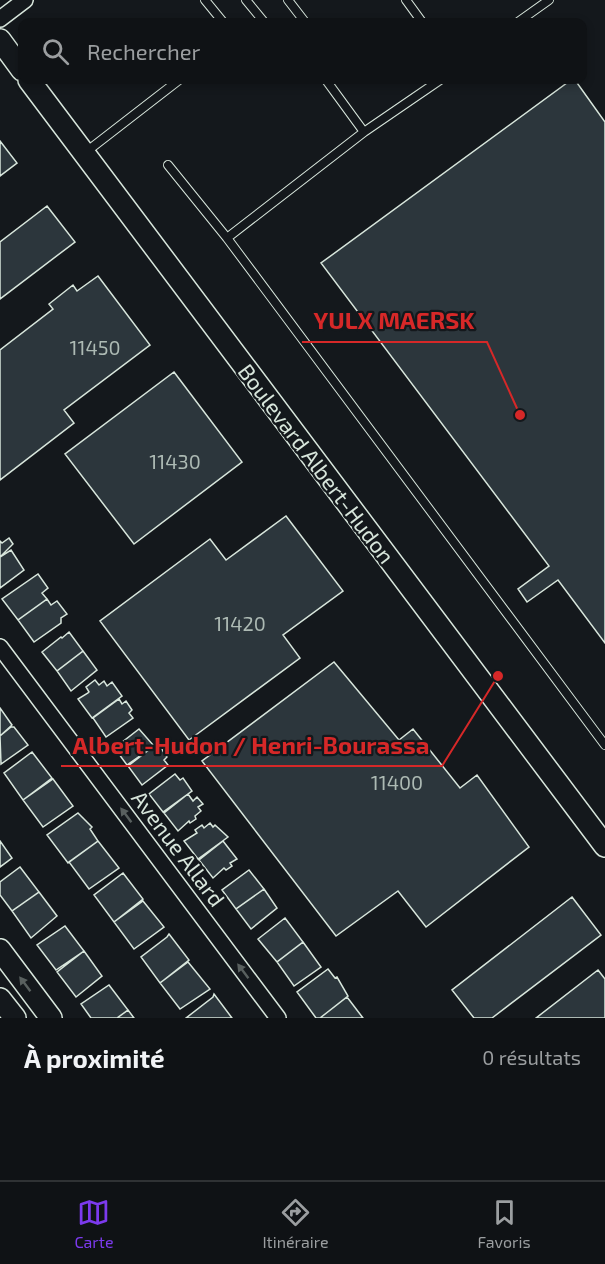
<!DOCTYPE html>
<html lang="fr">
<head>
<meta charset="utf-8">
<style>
	:root { --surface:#0f1215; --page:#1d2022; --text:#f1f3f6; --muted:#9b9ea0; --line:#2f3234; --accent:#7c3aed }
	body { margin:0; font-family:"Exo 2",sans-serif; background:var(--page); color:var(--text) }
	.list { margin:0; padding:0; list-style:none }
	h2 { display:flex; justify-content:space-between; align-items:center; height:78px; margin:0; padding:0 24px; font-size:26px }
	h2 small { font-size:20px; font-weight:400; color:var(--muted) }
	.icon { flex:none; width:33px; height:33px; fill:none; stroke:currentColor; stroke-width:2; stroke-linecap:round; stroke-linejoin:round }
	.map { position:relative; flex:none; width:605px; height:1018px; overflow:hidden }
	.search { position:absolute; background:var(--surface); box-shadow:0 3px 9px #0003; left:18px; right:18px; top:18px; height:66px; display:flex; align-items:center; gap:15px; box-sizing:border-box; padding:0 21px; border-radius:12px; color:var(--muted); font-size:22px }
	.sheet { height:162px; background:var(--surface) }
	nav { display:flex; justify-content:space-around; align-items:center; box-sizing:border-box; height:84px; border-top:2px solid var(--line); background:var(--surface); font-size:16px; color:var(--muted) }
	nav a { display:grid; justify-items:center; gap:3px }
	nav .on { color:var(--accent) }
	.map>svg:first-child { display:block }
	.building { fill:#2c363c; stroke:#d8e6dc; stroke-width:1.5 }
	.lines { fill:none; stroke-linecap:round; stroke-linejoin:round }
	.lane-casing { stroke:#d8e6dc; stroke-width:10 }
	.street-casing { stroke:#d8e6dc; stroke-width:18 }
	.secondary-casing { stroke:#d8e6dc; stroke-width:24 }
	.lane { stroke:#14181c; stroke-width:8 }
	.street { stroke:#14181c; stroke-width:15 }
	.secondary { stroke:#14181c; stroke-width:21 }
	.oneway { fill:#59605f }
	.labels { text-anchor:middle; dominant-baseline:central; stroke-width:4.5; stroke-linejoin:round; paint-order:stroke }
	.number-label { font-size:20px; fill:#adbab4 }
	.street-label { font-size:22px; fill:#d8e6dc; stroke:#14181c }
	.leader { fill:none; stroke:#d62828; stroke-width:2 }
	.callout-dot { fill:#d62828; stroke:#14181c; stroke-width:2 }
	.callout-label { font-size:24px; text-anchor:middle; font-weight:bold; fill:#d62828; stroke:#14181c; stroke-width:4.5; stroke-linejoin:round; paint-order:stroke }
</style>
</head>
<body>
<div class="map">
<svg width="605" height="1018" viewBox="0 0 605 1018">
	<rect width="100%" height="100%" fill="#14181c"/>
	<path class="building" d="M571,80H575L605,122V643L558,580L527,602L518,589L549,566L321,263Z
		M0,141L17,163L0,176Z
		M47,206L75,242L0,299V242Z
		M98,276L150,345L64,410L74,423L0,480V350L53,309L49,304L73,285L77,291Z
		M174,372L242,462L134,544L65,454Z
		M286,516L343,591L283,635L300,658L189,740L100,621L210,539L226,560Z
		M9,538L13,544L0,557V541L2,543Z
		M11,550L24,570L0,588V557Z
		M38,574L48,588L42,593L47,599L18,620L2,599Z
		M47,599L51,605L57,601L67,614L61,618V623L34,642L18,620Z
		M69,632L83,651L57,671L42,652L61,637L62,638Z
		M83,651L97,670L71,691L57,671Z
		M334,662L399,740L413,729L460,788L477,775L529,847L426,927L398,891L336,936L202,761Z
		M95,680L99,685L104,681L107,686L112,682L122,696L92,718L78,699L88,693L89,692L86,687Z
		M119,699L122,704L126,701L132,710L129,713L133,718L106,737L93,718Z
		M0,708L12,725L0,736Z
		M11,727H14L28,745L1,764L0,736Z
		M139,729L154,746L127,765L113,746L116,744L117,746Z
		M154,746L158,751L161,748L167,757L164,760L168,765L142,785L128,766Z
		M32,752L52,778L23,800L4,773Z
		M175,774L180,780L183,778L192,791L163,812L149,794Z
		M53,779L73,806L43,827L23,800Z
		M188,794L193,801L197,797L203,804L198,807L201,811L195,816L196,819L190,823L189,821L178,831L164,813Z
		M78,813L92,827L90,829L98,841L68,863L47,835Z
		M210,823L213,827L215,825L228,837L198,859L184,841L197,833L195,830L202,825L204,828Z
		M0,841L12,858L0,867Z
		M98,841L119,868L89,889L69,862Z
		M223,841L237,859L230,863L232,866L226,870L224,868L213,878L199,860Z
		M20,867L39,892L12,911L0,895V882Z
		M249,870L264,889L236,909L222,890Z
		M123,873L143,899L114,922L94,895Z
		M264,889L277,908L251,929L236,909Z
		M39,892L57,916L31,938L12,911Z
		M572,897L601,935L492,1018H474L452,990Z
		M143,901L164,927L134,949L114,922Z
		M285,918L303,942L277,962L258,939Z
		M65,926L84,951L56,970L37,945Z
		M169,934L189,960L160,983L141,957L167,937Z
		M303,942L321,967L294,986L277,962Z
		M84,951L102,976L76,997L57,972Z
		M188,962L210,989L180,1009L160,983Z
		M328,969L335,978L337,977L348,996L320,1018H316L297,992Z
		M598,970L605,979V1018H536Z
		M109,985L128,1010L117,1018H91L81,1004Z
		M214,994L232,1018H186L213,997Z
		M347,997L363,1018H320Z
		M128,1010L134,1018H117Z"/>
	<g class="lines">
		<g class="lane-casing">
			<path id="lane" d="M205,0L223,22
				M246,0L264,22
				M288,0L305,22
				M406,0L422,22
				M518,22L549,0
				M326,80L364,132
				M440,80L364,132L227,238L605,745
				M86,152L179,80
				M168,165L227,238"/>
		</g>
		<g class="street-casing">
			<path id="street" d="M0,19L25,0
				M0,647L278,1018"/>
		</g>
		<g class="secondary-casing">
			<path id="secondary" d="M0,40L22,70
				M29,80L605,846
				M0,950L51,1018
				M0,999L15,1018"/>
		</g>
		<use href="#lane" class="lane"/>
		<use href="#street" class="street"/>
		<use href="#secondary" class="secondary"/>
	</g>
	<defs><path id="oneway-solid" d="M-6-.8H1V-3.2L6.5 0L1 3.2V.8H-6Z" transform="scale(1.5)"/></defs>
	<g class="oneway">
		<use href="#oneway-solid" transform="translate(126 815) rotate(-127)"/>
		<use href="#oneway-solid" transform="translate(243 971) rotate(-127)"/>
		<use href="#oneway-solid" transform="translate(25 984) rotate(-127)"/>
	</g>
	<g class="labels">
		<g class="number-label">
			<text x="95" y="347">11450</text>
			<text x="175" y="461">11430</text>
			<text x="240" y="623">11420</text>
			<text x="397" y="782">11400</text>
		</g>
		<g class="street-label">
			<text transform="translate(317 463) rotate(53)">Boulevard Albert-Hudon</text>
			<text transform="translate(179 848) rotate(53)">Avenue Allard</text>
		</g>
	</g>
	<path class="leader" d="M520 415L487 342H302M498 676L442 766H61"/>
	<g class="callout-dot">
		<circle cx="520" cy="415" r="6"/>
		<circle cx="498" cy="676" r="6"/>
	</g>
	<g class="callout-label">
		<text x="394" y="329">YULX MAERSK</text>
		<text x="251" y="754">Albert-Hudon / Henri-Bourassa</text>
	</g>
</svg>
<div class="search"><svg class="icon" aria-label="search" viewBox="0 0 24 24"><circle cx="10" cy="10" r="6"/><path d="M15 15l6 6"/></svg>Rechercher</div>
</div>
<section class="sheet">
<h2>À proximité<small>0 résultats</small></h2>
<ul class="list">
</ul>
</section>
<nav>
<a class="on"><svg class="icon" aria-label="map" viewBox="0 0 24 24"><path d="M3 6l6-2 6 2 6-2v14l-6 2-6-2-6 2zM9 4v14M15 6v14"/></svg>Carte</a>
<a><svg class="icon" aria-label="directions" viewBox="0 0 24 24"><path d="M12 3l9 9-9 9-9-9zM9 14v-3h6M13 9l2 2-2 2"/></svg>Itinéraire</a>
<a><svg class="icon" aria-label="saved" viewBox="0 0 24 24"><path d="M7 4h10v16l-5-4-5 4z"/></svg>Favoris</a>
</nav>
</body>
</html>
